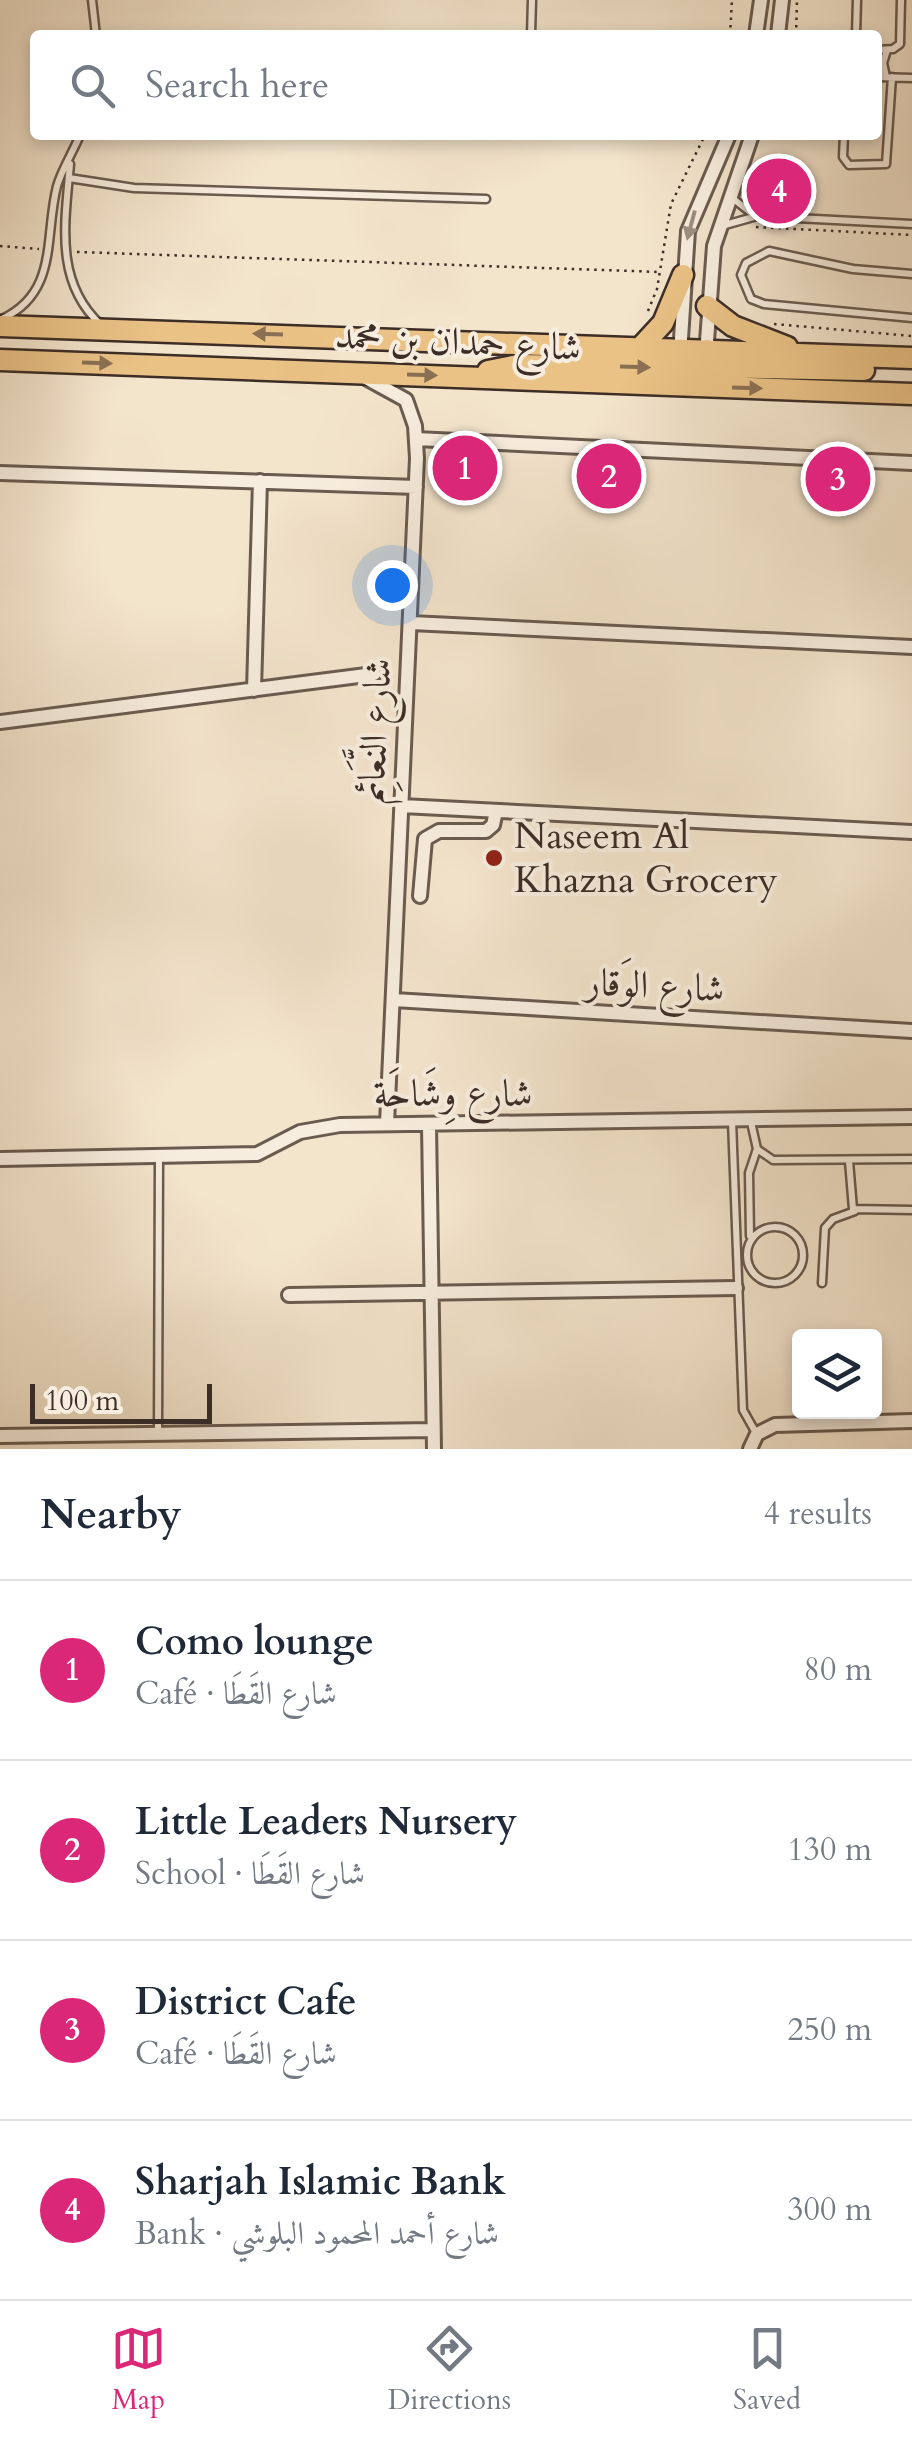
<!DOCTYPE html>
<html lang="en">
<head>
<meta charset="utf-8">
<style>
	:root { --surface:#fff; --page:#f2f2f3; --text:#1f2937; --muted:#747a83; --line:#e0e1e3; --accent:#db2777 }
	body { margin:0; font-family:Cardo,Amiri,serif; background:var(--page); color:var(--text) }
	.controls { position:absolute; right:30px; bottom:30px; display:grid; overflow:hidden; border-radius:10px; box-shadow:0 5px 15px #0003 }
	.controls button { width:90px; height:90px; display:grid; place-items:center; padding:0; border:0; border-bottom:2px solid var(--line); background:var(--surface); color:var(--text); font:50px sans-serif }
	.scale { position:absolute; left:30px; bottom:25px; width:182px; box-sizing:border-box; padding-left:10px; border:5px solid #3c2d27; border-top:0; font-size:28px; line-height:35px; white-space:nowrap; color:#3c2d27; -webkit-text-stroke:8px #f7edde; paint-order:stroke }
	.you { position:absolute; left:392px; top:585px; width:35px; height:35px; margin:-25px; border:8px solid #fff; border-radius:50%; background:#1a73e8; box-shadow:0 0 0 15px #1a73e833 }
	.badge { display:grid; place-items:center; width:65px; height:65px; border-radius:50%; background:var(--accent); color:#fff; font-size:32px; font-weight:700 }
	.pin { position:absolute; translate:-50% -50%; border:5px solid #fff; box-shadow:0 2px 10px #0006 }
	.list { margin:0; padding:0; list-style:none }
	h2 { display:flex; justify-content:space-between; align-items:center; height:130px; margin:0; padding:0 40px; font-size:42px }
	h2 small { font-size:32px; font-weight:400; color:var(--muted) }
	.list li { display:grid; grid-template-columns:65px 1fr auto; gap:30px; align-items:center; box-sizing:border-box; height:180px; padding:0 40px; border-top:2px solid var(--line) }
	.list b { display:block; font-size:38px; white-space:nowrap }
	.list p { margin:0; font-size:32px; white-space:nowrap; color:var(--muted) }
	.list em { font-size:32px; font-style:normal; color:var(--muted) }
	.icon { flex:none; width:55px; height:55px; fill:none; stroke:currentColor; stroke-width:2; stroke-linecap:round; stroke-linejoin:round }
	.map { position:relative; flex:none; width:912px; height:1449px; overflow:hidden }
	.search { position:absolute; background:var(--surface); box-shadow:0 5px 15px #0003; left:30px; right:30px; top:30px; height:110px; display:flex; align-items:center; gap:25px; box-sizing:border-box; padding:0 35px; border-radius:10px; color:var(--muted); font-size:38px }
	.sheet { height:850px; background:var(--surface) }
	nav { display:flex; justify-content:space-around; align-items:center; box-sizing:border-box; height:140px; border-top:2px solid var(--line); background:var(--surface); font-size:28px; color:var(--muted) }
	nav a { display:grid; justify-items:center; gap:5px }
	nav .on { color:var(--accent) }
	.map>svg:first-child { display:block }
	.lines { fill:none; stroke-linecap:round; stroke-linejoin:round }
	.lane-casing { stroke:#6a5b50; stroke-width:11 }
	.street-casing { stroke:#6a5b50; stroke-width:18 }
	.primary-casing { stroke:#3c2d27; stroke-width:25 }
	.path { stroke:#3c2d27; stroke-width:2.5; stroke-dasharray:2.5 5; stroke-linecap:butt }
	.lane { stroke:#f7edde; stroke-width:6 }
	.street { stroke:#f7edde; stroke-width:12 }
	.primary { stroke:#eac286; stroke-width:20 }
	.oneway { fill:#9a8d82 }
	.oneway2 { fill:#8a7052 }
	.poi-dot { fill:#8f2418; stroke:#f7edde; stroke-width:4 }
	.labels { text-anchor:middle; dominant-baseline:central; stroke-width:8; stroke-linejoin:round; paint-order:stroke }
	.street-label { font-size:38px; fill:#3c2d27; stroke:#f7edde }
	.poi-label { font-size:38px; fill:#3c2d27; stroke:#f7edde; text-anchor:start }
</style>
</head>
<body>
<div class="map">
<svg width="912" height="1449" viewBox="0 0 912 1449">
	<rect width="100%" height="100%" fill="#f3e4cc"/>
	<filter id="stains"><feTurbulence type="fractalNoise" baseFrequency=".002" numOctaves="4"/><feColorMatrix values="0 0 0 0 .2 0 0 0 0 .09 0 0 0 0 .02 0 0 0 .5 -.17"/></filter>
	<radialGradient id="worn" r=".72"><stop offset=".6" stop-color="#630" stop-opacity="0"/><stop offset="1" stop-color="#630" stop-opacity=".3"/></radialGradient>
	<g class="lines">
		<g class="lane-casing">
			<path id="lane" d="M92,0L96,35
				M531,35L532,0
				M856,35L857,0
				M877,50L893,49L900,44L901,0
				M877,77L912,78
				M886,77L883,63L887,50
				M844,135L843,157L849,165L886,164L892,77
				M70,164C65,223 54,282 101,325
				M69,178L134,188L486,199
				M731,197L755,216
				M725,225L757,216L912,224
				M912,274L853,269L769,251L746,263L741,275L751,299L764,304L912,318
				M2,319C59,292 44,237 57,186C62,169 73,152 80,135
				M732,1121L743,1410L756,1433
				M751,1122L757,1149L773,1160L912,1159
				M849,1161L853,1209L912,1210
				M747 1255a28 28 0 1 1 56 0a28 28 0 1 1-56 0Z
				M750,1236L749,1173L757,1149
				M822,1283L825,1228L833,1219L855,1211
				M158,1435L159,1158"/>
		</g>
		<g class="street-casing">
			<path id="street" d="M756,35L761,0
				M778,35L782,0
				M680,354L688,231L729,135
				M706,355L714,246L752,135
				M366,378L406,400L415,426L417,458L387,1124
				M416,439L912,463
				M0,473L416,487
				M411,623L912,647
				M254,690L260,481
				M0,722L374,674
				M402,806L912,832
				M420,896L425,839L439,831H486L493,825L496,811
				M394,1000L912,1031
				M429,1125L434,1449
				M0,1159L257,1154L300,1132L340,1125L912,1117
				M289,1295L736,1288
				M0,1436L433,1430
				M750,1449L757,1434L775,1425L912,1421"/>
		</g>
		<g class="primary-casing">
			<path id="primary" d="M707,306L733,326L787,347
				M0,326L912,358
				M639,349L663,323L683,275
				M0,360L912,394
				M488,371L518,365L688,368L701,361L707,350
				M690,375L706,367L864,370"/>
		</g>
		<path class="path" d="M730,35L732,0
			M796,35L797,0
			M748,189L756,203
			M756,227L912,235
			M0,246L39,249
			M77,252L660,272
			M648,311L657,289L671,204L705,135
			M774,324L912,336"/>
		<use href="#lane" class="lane"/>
		<use href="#street" class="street"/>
		<use href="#primary" class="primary"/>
	</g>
	<defs><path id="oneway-solid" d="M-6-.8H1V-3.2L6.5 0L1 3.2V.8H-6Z" transform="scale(2.5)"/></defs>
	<use class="oneway" href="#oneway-solid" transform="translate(691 225) rotate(105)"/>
	<g class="oneway2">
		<use href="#oneway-solid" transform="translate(268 334) rotate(-178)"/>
		<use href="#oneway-solid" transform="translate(97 363) rotate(2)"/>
		<use href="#oneway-solid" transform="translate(635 367) rotate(2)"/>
		<use href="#oneway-solid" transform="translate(422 375) rotate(2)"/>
		<use href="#oneway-solid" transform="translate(747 388) rotate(2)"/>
	</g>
	<circle class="poi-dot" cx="494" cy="858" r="10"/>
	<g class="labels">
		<g class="street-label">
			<text transform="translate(458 342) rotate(3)">شارع حمدان بن محمد</text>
			<text transform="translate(375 731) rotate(-87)">شارع النَّعَائِم</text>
			<text transform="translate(655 986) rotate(3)">شارع الوَقار</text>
			<text x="453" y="1094">شارع وِشَاحَة</text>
		</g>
		<g class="poi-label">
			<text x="514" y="836">Naseem Al<tspan x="514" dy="44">Khazna Grocery</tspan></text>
		</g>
	</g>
	<rect width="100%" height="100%" filter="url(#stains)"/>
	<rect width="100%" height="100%" fill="url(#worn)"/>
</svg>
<div class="controls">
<button><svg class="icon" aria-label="layers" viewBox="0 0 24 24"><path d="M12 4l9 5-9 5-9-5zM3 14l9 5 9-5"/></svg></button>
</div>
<div class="scale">100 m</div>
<div class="you"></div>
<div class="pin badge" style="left:465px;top:468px">1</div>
<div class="pin badge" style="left:609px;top:476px">2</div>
<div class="pin badge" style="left:838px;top:479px">3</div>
<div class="pin badge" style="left:779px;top:191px">4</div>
<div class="search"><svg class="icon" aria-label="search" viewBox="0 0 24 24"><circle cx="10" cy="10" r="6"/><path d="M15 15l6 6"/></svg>Search here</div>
</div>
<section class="sheet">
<h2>Nearby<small>4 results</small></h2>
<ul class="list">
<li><span class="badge">1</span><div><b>Como lounge</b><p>Café · شارع القَطَا</p></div><em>80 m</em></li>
<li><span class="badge">2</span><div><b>Little Leaders Nursery</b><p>School · شارع القَطَا</p></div><em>130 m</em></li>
<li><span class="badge">3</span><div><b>District Cafe</b><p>Café · شارع القَطَا</p></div><em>250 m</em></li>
<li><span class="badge">4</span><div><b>Sharjah Islamic Bank</b><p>Bank · شارع أحمد المحمود البلوشي</p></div><em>300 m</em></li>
</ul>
</section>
<nav>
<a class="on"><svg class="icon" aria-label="map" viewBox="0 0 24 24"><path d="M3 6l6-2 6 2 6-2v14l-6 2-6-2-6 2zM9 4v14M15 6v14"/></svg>Map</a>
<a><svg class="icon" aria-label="directions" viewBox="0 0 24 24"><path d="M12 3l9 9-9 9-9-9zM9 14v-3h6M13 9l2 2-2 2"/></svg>Directions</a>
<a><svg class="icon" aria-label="saved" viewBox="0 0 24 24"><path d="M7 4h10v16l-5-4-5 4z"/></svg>Saved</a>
</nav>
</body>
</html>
